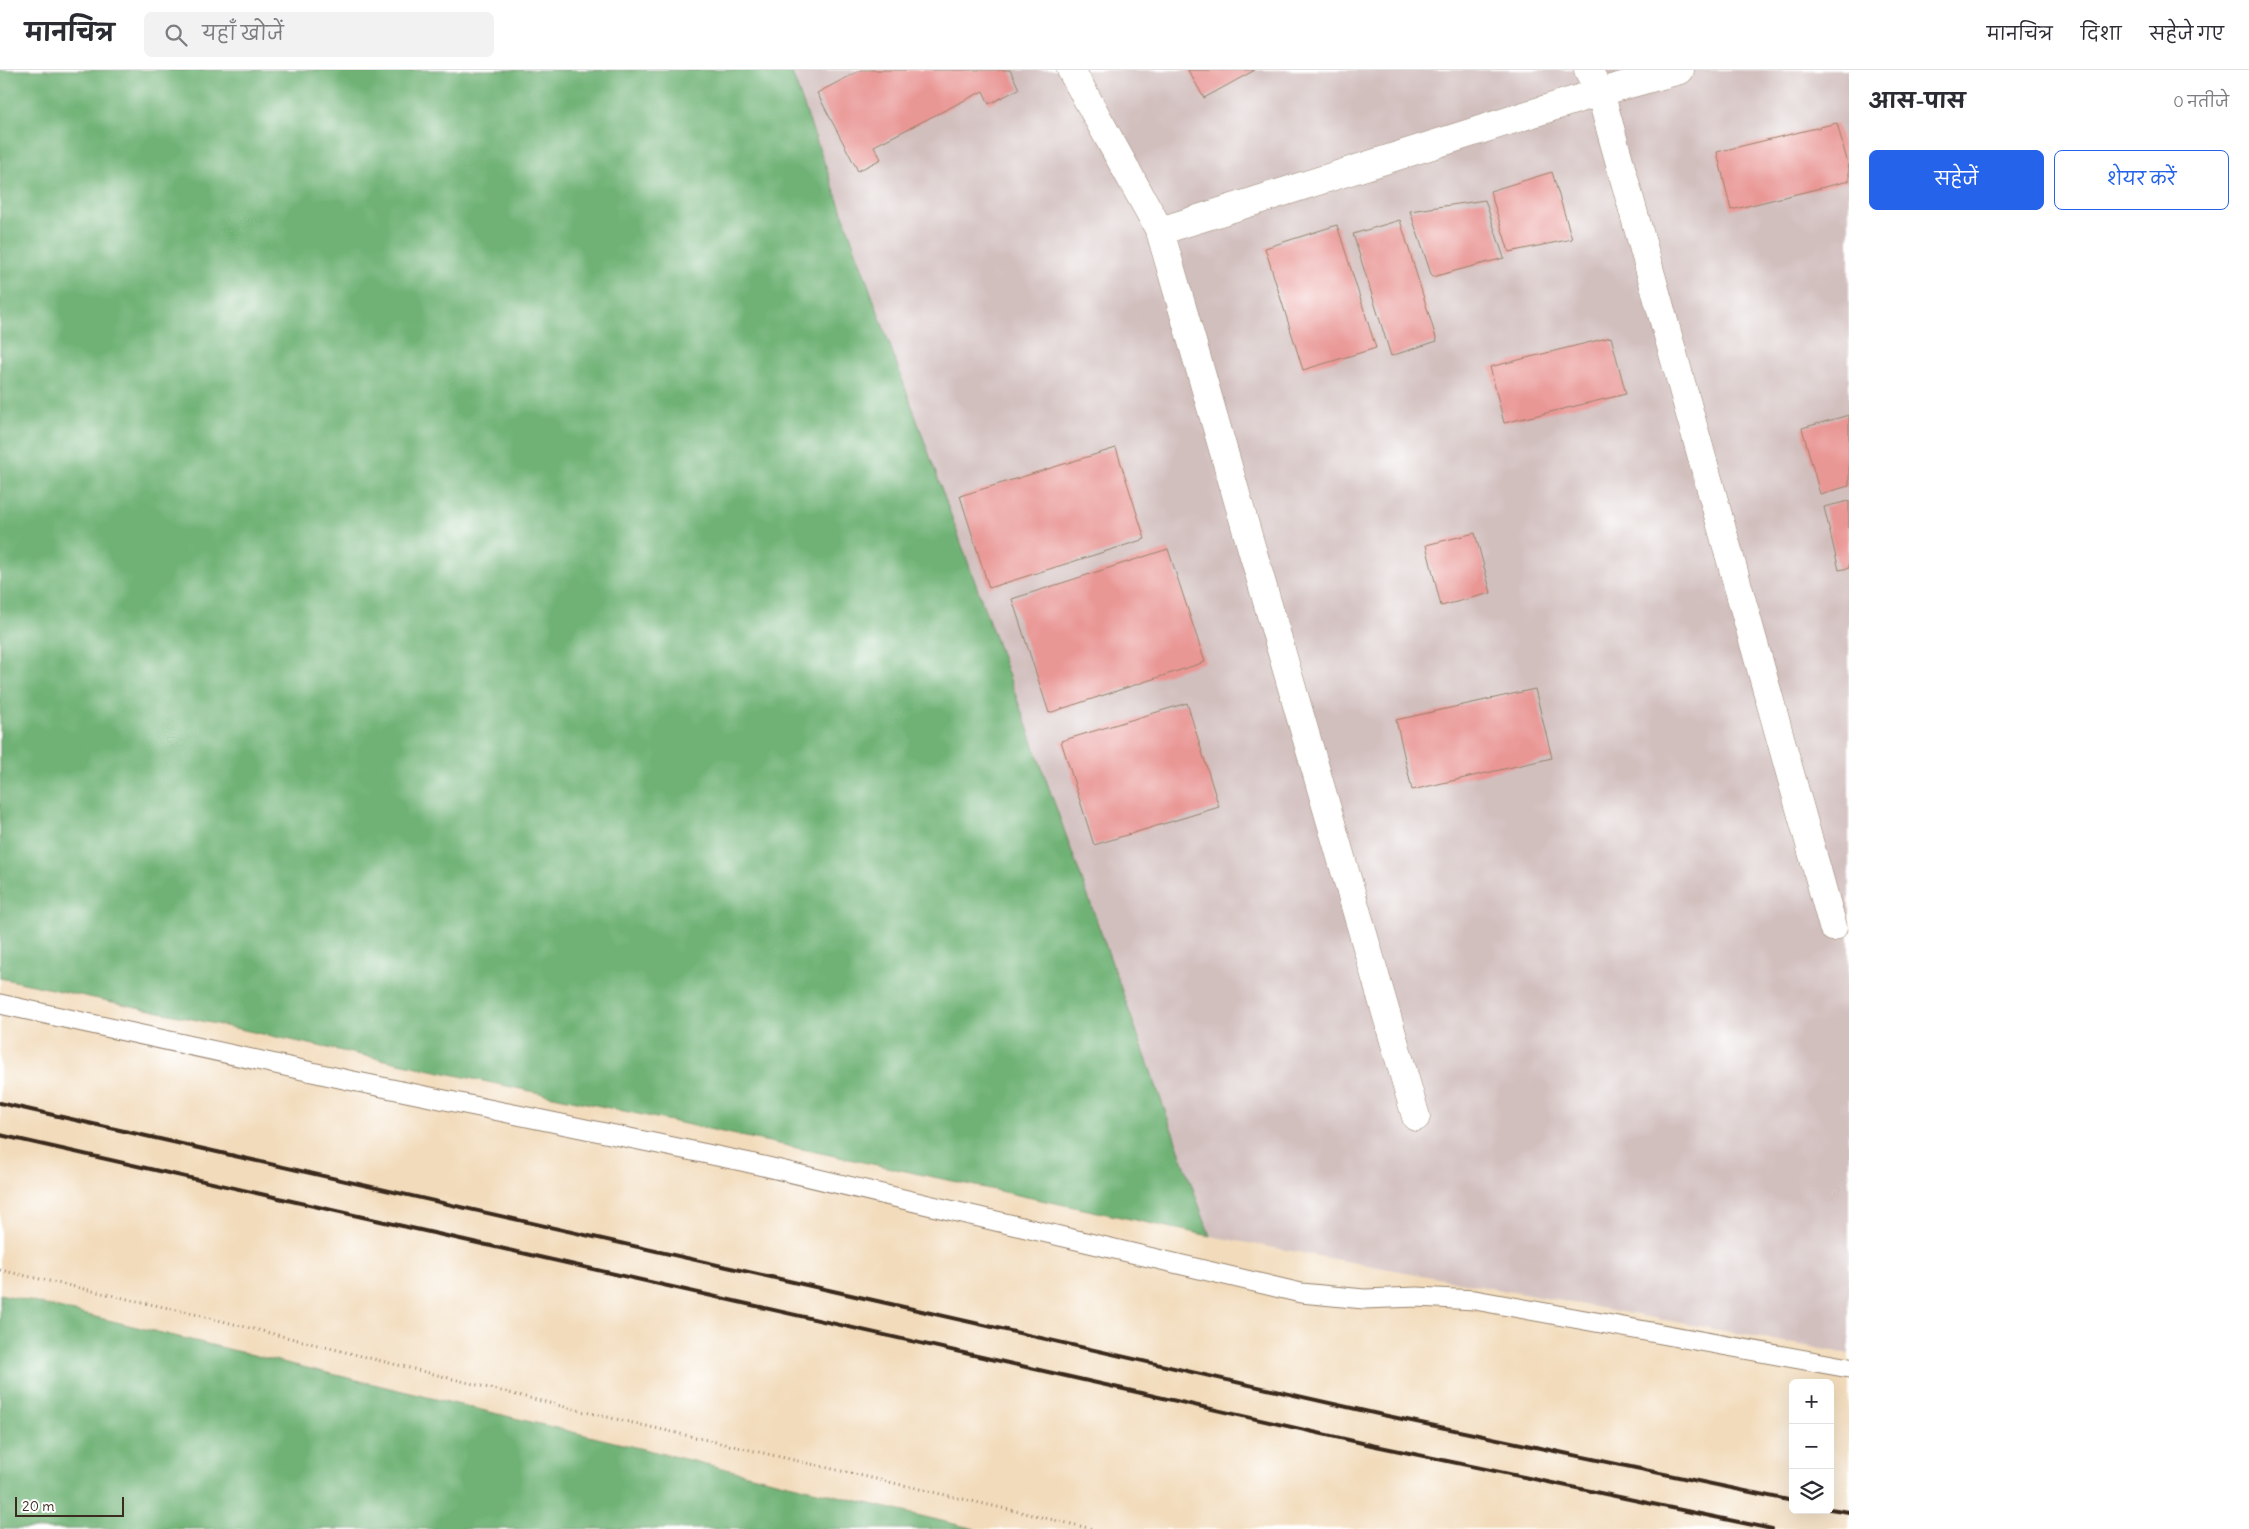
<!DOCTYPE html>
<html lang="hi">
<head>
<meta charset="utf-8">
<style>
	:root { --surface:#fff; --page:#f2f2f3; --text:#2b2b33; --muted:#7c7c81; --line:#e1e1e2; --accent:#2563eb }
	body { margin:0; font-family:Delius,"Playpen Sans Deva",sans-serif; background:var(--page); color:var(--text) }
	.controls { position:absolute; right:15px; bottom:15px; display:grid; overflow:hidden; border-radius:8px; box-shadow:0 5px 20px #0002 }
	.controls button { width:45px; height:45px; display:grid; place-items:center; padding:0; border:0; border-bottom:1px solid var(--line); background:var(--surface); color:var(--text); font:25px sans-serif }
	.scale { position:absolute; left:15px; bottom:12px; width:109px; box-sizing:border-box; padding-left:5px; border:2px solid #3b2a1e; border-top:0; font-size:14px; line-height:18px; white-space:nowrap; color:#3b2a1e; -webkit-text-stroke:4px #fff; paint-order:stroke }
	.list { margin:0; padding:0; list-style:none }
	h2 { display:flex; justify-content:space-between; align-items:center; height:65px; margin:0; padding:0 20px; font-size:21px }
	h2 small { font-size:16px; font-weight:400; color:var(--muted) }
	.actions { display:flex; gap:10px; padding:15px 20px }
	.actions a { flex:1; padding:11px 0; border:1px solid var(--accent); border-radius:8px; text-align:center; font-size:18px; color:var(--accent) }
	.actions .main { background:var(--accent); color:#fff }
	.icon { flex:none; width:28px; height:28px; fill:none; stroke:currentColor; stroke-width:2; stroke-linecap:round; stroke-linejoin:round }
	.map { position:relative; flex:none; width:1849px; height:1459px; overflow:hidden }
	header { display:flex; align-items:center; gap:30px; box-sizing:border-box; height:70px; padding:0 25px; background:var(--surface); border-bottom:1px solid var(--line) }
	header strong { font-size:24px }
	nav { display:flex; gap:28px; margin-inline-start:auto; font-size:18px }
	.search { width:350px; height:45px; background:var(--page); display:flex; align-items:center; gap:12px; box-sizing:border-box; padding:0 18px; border-radius:8px; color:var(--muted); font-size:19px }
	main { display:flex }
	aside { flex:1; background:var(--surface) }
	.map>svg:first-child { display:block }
	.industrial { fill:#d1bfbe }
	.forest { fill:#70b276; stroke:#566e4a }
	.building { fill:#e99795 }
	.lines { fill:none; stroke-linecap:round; stroke-linejoin:round }
	.lane-casing { stroke:#96826c; stroke-width:21 }
	.street-casing { stroke:#96826c; stroke-width:29 }
	.path { stroke:#96826c; stroke-width:3; stroke-dasharray:1 4; stroke-linecap:butt }
	.lane { stroke:#fff; stroke-width:19 }
	.street { stroke:#fff; stroke-width:28 }
	.rail { stroke:#3b2a1e; stroke-width:4 }
</style>
</head>
<body>
<header>
<strong>मानचित्र</strong>
<div class="search"><svg class="icon" aria-label="search" viewBox="0 0 24 24"><circle cx="10" cy="10" r="6"/><path d="M15 15l6 6"/></svg>यहाँ खोजें</div>
<nav><a>मानचित्र</a><a>दिशा</a><a>सहेजे गए</a></nav>
</header>
<main>
<div class="map">
<svg width="1849" height="1459" viewBox="0 0 1849 1459">
	<rect width="100%" height="100%" fill="#fff"/>
	<filter id="ink" filterUnits="userSpaceOnUse"><feTurbulence type="fractalNoise" baseFrequency=".02" numOctaves="2"/><feDisplacementMap in="SourceGraphic" scale="10" xChannelSelector="R" yChannelSelector="G"/><feConvolveMatrix kernelMatrix="1 2 1 2 8 2 1 2 1" color-interpolation-filters="sRGB"/></filter>
	<filter id="wash" filterUnits="userSpaceOnUse"><feTurbulence type="fractalNoise" baseFrequency=".0096" numOctaves="4" result="noise"/><feDisplacementMap in="SourceGraphic" scale="20" xChannelSelector="R" yChannelSelector="G"/><feGaussianBlur stdDeviation="1.12" result="paint"/><feColorMatrix in="noise" values="0 0 0 0 0 0 0 0 0 0 0 0 0 0 0 0 0 1.4 0 .05"/><feComposite in="paint" operator="in"/></filter>
	<g filter="url(#wash)">
		<rect width="100%" height="100%" fill="#f2dbbb"/>
		<path class="industrial" d="M791,0H1849V1284L1210,1166Z"/>
		<path class="forest" d="M0,0H791L1210,1166L0,908Z
			M0,1224L975,1459H0Z"/>
		<g id="blocks">
			<path class="building" d="M861,0H1010L1019,19L989,34L983,21L874,76L881,89L858,101L817,23Z
				M1188,0H1255L1204,28Z
				M1837,53L1849,98V111L1731,140L1717,82Z
				M1552,102L1572,169L1509,182L1490,121Z
				M1485,130L1504,188L1432,207L1410,141Z
				M1400,150L1437,271L1391,286L1353,164Z
				M1337,155L1376,278L1303,300L1265,178Z
				M1611,267L1626,324L1504,353L1490,297Z
				M1849,345V416L1820,424L1802,358Z
				M1116,378L1145,469L989,518L960,426Z
				M1849,431V498L1839,500L1824,437Z
				M1475,463L1491,523L1441,536L1426,475Z
				M1168,479L1205,592L1049,643L1012,529Z
				M1535,619L1552,688L1412,720L1396,650Z
				M1187,633L1219,737L1094,775L1061,671Z"/>
		</g>
	</g>
	<g filter="url(#ink)">
		<use href="#blocks" fill-opacity="0" stroke="#96826c" stroke-width="1"/>
		<g class="lines">
			<g class="lane-casing">
				<path id="lane" d="M0,934L353,1011L746,1092L1301,1223L1364,1229L1417,1227L1475,1230L1849,1298"/>
			</g>
			<g class="street-casing">
				<path id="street" d="M1071,0L1160,161L1416,1047
					M1588,0L1600,22L1833,857
					M1160,161L1600,22L1680,0"/>
			</g>
			<path class="path" d="M0,1200L190,1243L581,1341L1093,1459"/>
			<use href="#lane" class="lane"/>
			<use href="#street" class="street"/>
			<path class="rail" d="M0,1033L1378,1344L1793,1431
				M0,1065L1371,1375L1772,1459
				M1830,1439L1849,1442"/>
		</g>
	</g>
</svg>
<div class="controls">
<button>+</button>
<button>−</button>
<button><svg class="icon" aria-label="layers" viewBox="0 0 24 24"><path d="M12 4l9 5-9 5-9-5zM3 14l9 5 9-5"/></svg></button>
</div>
<div class="scale">20 m</div>
</div>
<aside>
<h2>आस-पास<small>0 नतीजे</small></h2>
<ul class="list">
</ul>
<div class="actions"><a class="main">सहेजें</a><a>शेयर करें</a></div>
</aside>
</main>
</body>
</html>
